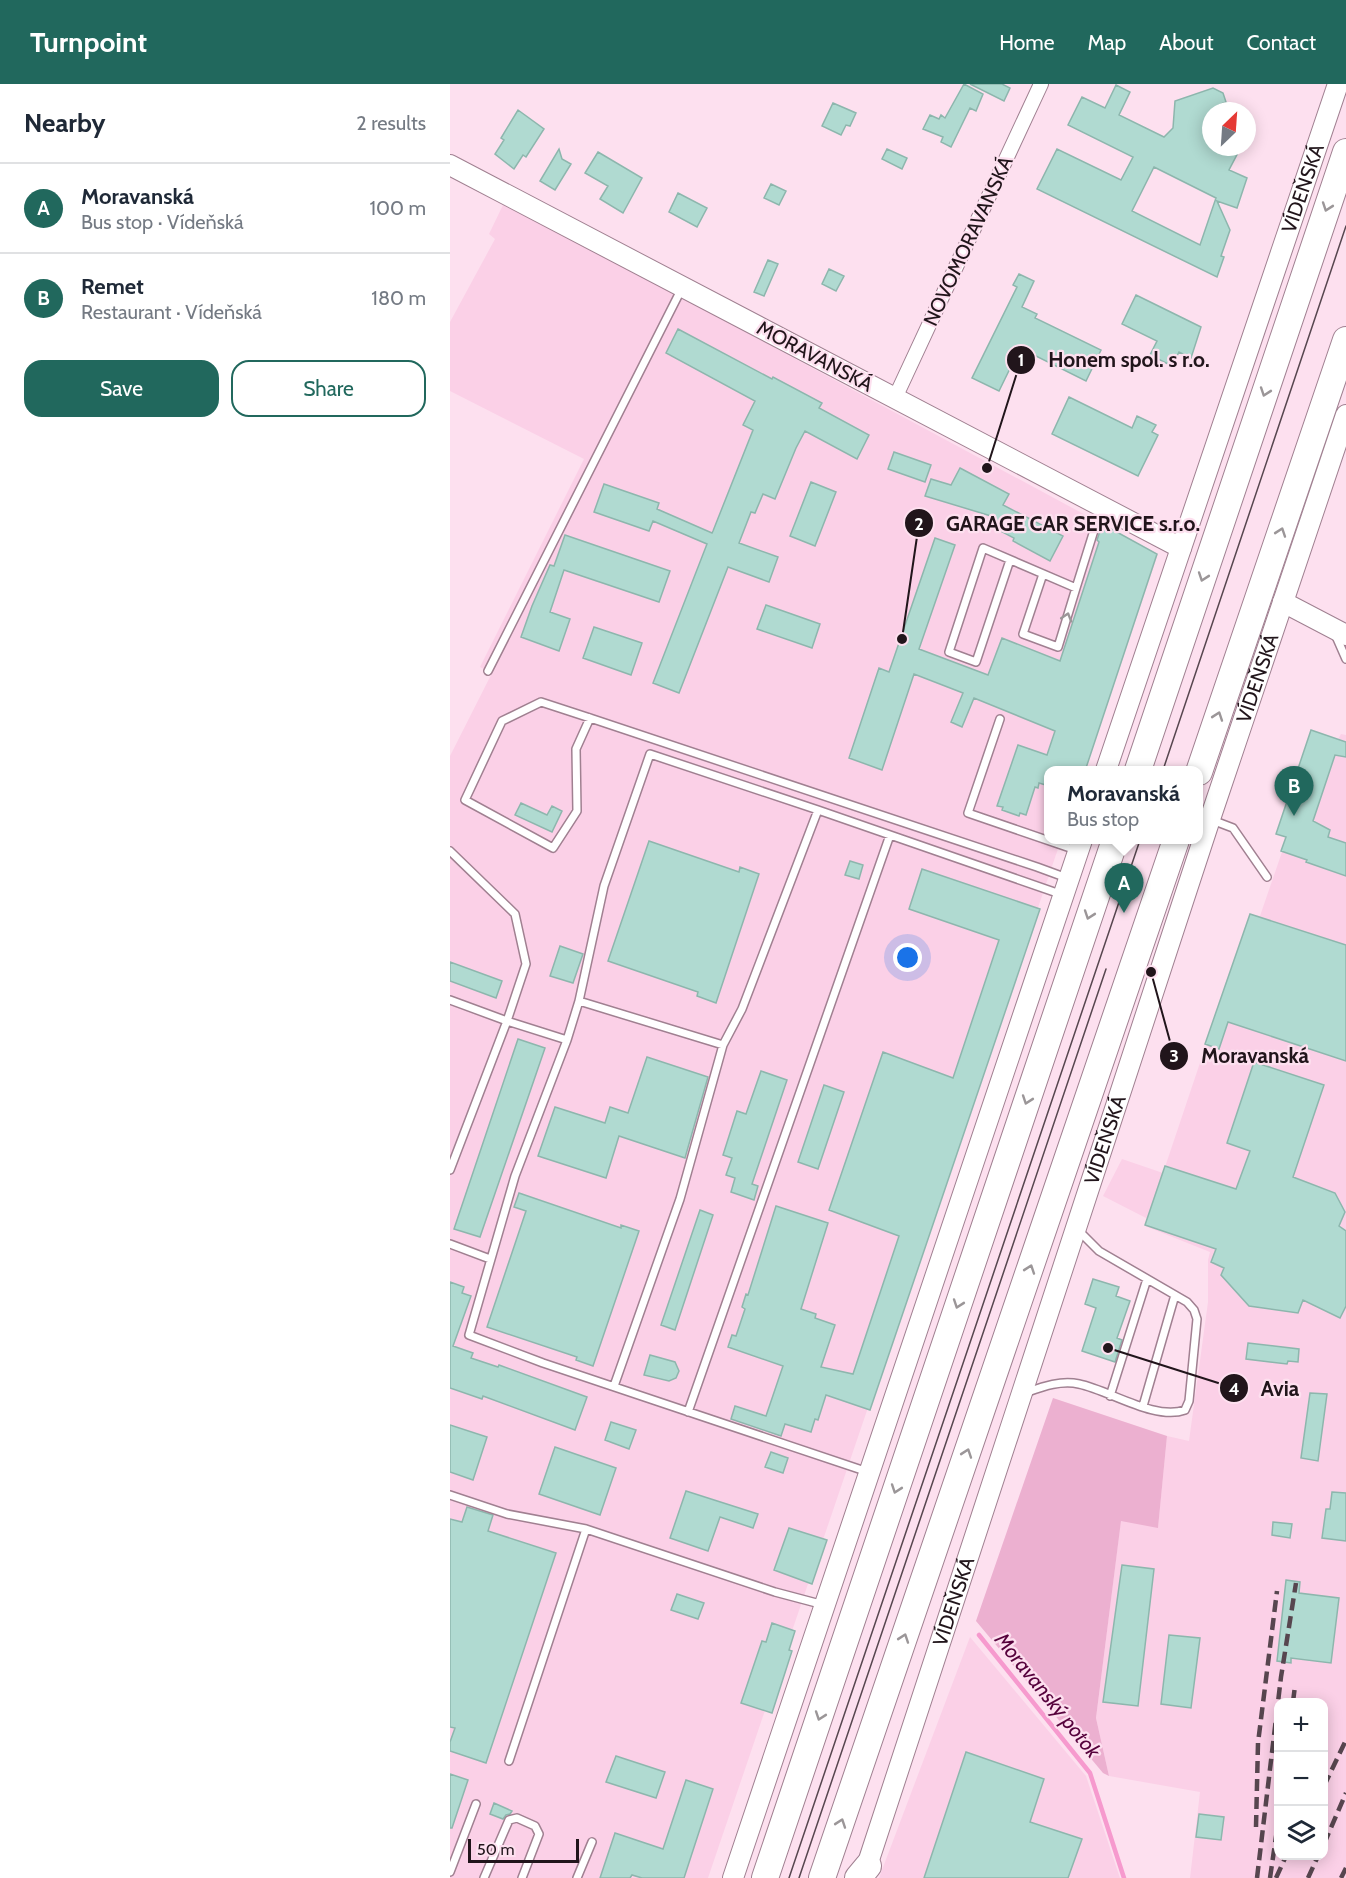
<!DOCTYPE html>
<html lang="en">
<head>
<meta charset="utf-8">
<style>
	:root { --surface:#fff; --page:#f6f6f7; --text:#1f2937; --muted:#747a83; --line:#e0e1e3; --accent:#21685d }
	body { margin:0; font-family:Cabin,sans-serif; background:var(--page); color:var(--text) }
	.controls { position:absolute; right:18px; bottom:18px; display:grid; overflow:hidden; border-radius:12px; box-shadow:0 3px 15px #0003 }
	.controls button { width:54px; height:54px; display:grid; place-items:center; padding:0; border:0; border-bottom:2px solid var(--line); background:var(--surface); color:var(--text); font:30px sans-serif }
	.compass { position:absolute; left:752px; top:18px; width:54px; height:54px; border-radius:50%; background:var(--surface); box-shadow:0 3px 15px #0003; rotate:25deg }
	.scale { position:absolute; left:18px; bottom:15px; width:111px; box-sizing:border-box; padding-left:6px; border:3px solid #21151b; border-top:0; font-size:16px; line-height:21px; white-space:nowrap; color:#21151b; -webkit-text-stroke:4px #fde0ef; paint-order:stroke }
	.you { position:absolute; left:458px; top:874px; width:21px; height:21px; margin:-15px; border:4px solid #fff; border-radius:50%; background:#1a73e8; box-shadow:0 0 0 9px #1a73e833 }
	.badge { display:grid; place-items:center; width:39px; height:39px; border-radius:50%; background:var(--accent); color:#fff; font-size:20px; font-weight:700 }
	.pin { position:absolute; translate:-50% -50px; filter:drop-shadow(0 2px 3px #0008) }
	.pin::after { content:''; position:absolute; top:32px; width:21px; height:18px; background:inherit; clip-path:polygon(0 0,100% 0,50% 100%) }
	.popup { position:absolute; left:594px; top:682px; width:159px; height:78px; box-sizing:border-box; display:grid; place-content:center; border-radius:12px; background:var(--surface); filter:drop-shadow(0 2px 4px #0005); font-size:20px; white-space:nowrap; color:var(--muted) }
	.popup b { font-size:22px; color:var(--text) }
	.popup::after { content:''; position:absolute; left:50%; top:100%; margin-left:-12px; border:12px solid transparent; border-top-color:var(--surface) }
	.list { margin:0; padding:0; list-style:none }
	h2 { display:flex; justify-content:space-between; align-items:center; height:78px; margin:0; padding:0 24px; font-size:26px }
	h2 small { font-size:20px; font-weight:400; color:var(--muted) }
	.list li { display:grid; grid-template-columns:39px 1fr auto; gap:18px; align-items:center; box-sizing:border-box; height:90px; padding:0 24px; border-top:2px solid var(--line) }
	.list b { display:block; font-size:22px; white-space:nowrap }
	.list p { margin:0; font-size:20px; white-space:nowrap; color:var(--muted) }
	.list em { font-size:20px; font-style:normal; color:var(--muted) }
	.actions { display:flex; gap:12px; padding:18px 24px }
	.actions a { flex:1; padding:14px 0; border:2px solid var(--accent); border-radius:18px; text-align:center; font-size:21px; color:var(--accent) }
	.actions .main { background:var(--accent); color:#fff }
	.icon { flex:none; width:33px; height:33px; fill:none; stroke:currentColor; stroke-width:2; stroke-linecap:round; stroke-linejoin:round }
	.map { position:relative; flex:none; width:896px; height:1794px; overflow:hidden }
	header { display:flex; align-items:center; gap:36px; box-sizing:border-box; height:84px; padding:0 30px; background:var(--accent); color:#fff }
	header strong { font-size:28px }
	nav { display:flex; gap:33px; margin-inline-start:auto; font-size:21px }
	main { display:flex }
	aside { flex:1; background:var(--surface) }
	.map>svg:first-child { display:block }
	.built { fill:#fbd0e7; fill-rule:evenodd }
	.green { fill:#ecb0d0 }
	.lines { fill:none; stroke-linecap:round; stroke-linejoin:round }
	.stream { stroke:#f69ace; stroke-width:4.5 }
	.building { fill:#b0dad1; stroke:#8db6ad; stroke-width:1.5; fill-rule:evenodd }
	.lane-casing { stroke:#a08091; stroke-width:10 }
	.street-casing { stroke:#a08091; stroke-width:16 }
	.secondary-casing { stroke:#a08091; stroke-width:22 }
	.highway-casing { stroke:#a08091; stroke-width:28 }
	.lane { stroke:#fff; stroke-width:7 }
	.street { stroke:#fff; stroke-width:14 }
	.secondary { stroke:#fff; stroke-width:20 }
	.highway { stroke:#fff; stroke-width:26 }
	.tram { stroke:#57464f; stroke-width:1.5 }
	.rail { stroke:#57464f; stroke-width:4.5; stroke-dasharray:12 6; stroke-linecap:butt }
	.oneway { stroke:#9b9698 }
	.labels { text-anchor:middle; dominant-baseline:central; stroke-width:4.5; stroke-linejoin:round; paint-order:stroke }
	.street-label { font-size:20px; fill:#21151b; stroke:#fde0ef }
	.water-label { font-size:21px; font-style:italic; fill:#56023c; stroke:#fde0ef }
	.leader { fill:none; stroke:#21151b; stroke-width:2 }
	.callout-dot { fill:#21151b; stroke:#fde0ef; stroke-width:2 }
	.mark-label { font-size:18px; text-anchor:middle; font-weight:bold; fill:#fff }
	.callout-label { font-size:21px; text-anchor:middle; font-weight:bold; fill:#21151b; stroke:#fde0ef; stroke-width:4.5; stroke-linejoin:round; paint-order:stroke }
</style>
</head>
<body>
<header>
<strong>Turnpoint</strong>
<nav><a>Home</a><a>Map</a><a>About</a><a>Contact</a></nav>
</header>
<main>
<aside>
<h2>Nearby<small>2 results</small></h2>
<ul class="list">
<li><span class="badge">A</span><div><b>Moravanská</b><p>Bus stop · Vídeňská</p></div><em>100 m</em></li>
<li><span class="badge">B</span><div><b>Remet</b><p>Restaurant · Vídeňská</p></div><em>180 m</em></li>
</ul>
<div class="actions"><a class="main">Save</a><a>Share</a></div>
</aside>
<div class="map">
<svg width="896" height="1794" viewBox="0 0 896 1794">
	<rect width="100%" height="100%" fill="#fde0ef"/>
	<path class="built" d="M53,121L234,215L708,470L635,686H599V756H611L258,1794H0V672L42,589L30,583L134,375L0,307V238L45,155L39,150Z
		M891,650L896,651V1794H740L750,1708L659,1692L646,1634L671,1436L708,1443L717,1352L739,1357L758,1218V1176L760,1168L695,1142L698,1135L653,1112L672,1075L713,1089L800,830L810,832L843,736ZM828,1618H874V1772H828Z
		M520,1553L636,1692L670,1794H429Z"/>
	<path class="green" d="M603,1314L717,1352L708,1444L671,1437L646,1634L659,1692L653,1689L526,1537Z"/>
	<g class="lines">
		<path class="stream" d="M529,1551L640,1689L674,1794"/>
	</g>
	<path class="building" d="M514,0L533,10L526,27L520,24L501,63L491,58L493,53L473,45L480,31L489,35L491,31L495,34Z
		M520,0H552L560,4L554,17Z
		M666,1L680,8L669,31L714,53L723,44L725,17L763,4L773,9L776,18L769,21L771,27H761V63H791L779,86L797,94L787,124L767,117L780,146L771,172L774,173L767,193L587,105L607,65L671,96L683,73L618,41L632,13L655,24ZM704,83L766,114L750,161L682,127Z
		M383,19L406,29L400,42L396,41L391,51L372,42Z
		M68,26L94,45L76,73L73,71L64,85L45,70L54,56L51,54Z
		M109,65L112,75L121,80L105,106L90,97Z
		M437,65L457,74L452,85L432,75Z
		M148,68L192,94L173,129L150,115L158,102L135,89Z
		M321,100L336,107L329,121L314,114Z
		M228,109L257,124L247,143L219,128Z
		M318,176L328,180L314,212L304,208Z
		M379,185L394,192L386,207L372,200Z
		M569,190L584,197L572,223L587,230L585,234L651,266L636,297L570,264L549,307L522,294L567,203L563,201Z
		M686,211L751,243L741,274L729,268L722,282L700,271L707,257L672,240Z
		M228,245L322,295L323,293L372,319L369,324L419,351L407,375L355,347L346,364L325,415L313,410L305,429L301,428L289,459L328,473L319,498L278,483L229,609L203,599L257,460L203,437L199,447L144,428L154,400L209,419L207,425L262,449L263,447L303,346L293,341L305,317L216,269Z
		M619,313L682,344L687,332L706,341L702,348L708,351L688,392L602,350Z
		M444,368L481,381L475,398L438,385Z
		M510,384L559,410L553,421L613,452L600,477L563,457L564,454L541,442L542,440L538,438L541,432L475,412L481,395L501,401Z
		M361,398L386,408L365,462L340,452Z
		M654,441L707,470L635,687H599V702L589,699L588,704L585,703L576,731L570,729L569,732L552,726L553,723L547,722L568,661L597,671L605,647L524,614L512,643L501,638L513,609L464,590L432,686L399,674L429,584L439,588L485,454L505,461L469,565L538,591L552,554L610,577L649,458L647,456L649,450Z
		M115,451L220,487L209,518L114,486L100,528L120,535L109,567L71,553L82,522L100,481L104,482Z
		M316,521L370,540L362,564L307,545Z
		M144,543L192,559L181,591L133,574Z
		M861,646L896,658V673L885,671L863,737L880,746L878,753L896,759V792L856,778L857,776L831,767L836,753L826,750Z
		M71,719L97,731L102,722L112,727L102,748L65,731Z
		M199,757L289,788L290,783L309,790L266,919L247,912L248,908L158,877Z
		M400,777L413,781L409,795L395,791Z
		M472,785L590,825L420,1326L376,1311L368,1336L365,1335L361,1348L335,1340L331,1352L281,1335L285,1322L316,1332L333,1282L278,1263L282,1251L286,1252L295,1225L292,1223L296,1210L298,1211L326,1122L378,1139L351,1225L366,1230L365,1234L385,1241L371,1283L403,1290L449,1152L379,1126L433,968L503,994L549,856L459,825Z
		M800,830L896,861V977L778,938L769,965L755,960Z
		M110,862L133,870L123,899L100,892Z
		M0,878L52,897L46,914L0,897Z
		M68,955L95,964L30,1153L4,1145Z
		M197,973L258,993L235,1074L169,1052L156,1094L88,1072L105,1023L155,1039L160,1023L178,1029Z
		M804,978L874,1001L843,1093L885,1109L895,1128L889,1142L896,1147V1222L890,1234L853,1216L848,1229L799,1222L771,1191L774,1184L761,1178L766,1165L695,1141L715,1082L786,1105L800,1067L777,1059Z
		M311,987L337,996L302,1100L308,1102L304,1116L281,1108L285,1094L276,1091L282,1074L273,1071L287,1027L296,1030Z
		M374,1001L394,1008L368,1085L348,1078Z
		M69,1109L171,1144V1141L189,1147L143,1282L126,1276L127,1273L37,1243L76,1127L64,1123Z
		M250,1126L263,1131L225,1246L211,1241Z
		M643,1195L669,1203L666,1212L680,1217L667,1254L672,1256L665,1278L632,1267L646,1224L635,1220Z
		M0,1198L14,1203L12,1209L21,1212L3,1262L23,1269L21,1274L48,1283L49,1281L137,1313L125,1346L33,1312L32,1315L0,1304Z
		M798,1259L849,1265L848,1278L838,1277L837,1280L796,1275Z
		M200,1271L225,1278L229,1287L226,1294L219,1297L194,1291Z
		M860,1309L877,1310L868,1377L851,1374Z
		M161,1338L186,1346L179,1365L155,1356Z
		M0,1341L37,1353L23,1396L0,1388Z
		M105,1363L166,1384L150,1431L89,1410Z
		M321,1368L338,1374L333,1389L315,1383Z
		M236,1407L308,1430L303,1444L270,1433L258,1467L220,1454Z
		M882,1408L896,1409V1457L872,1454L876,1425H880Z
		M17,1423L43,1431L38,1447L106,1469L36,1679L0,1667V1658L5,1644L0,1643V1435L12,1438Z
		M823,1438L842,1440L840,1454L822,1451Z
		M339,1444L377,1456L362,1500L324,1486Z
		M672,1481L704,1485L688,1622L653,1618Z
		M836,1496L850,1498L849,1509L889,1514L881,1579L841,1574V1579L827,1577Z
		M227,1510L254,1519L248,1535L221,1526Z
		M322,1539L345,1547L339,1566L342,1567L322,1629L291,1619L312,1557L316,1558Z
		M719,1551L750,1554L741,1624L711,1620Z
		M516,1668L594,1695L580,1738L632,1755L618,1794H474Z
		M166,1672L215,1688L206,1714L156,1698Z
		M0,1690L18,1696L2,1744H0Z
		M236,1696L263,1705L234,1794H192L182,1791L180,1794H150L165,1749L213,1765Z
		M44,1719L62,1727L60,1730L56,1731L53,1735L40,1730Z
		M749,1730L774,1733L771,1756L746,1753Z"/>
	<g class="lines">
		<g class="lane-casing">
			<path id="lane" d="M560,476L526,578L499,568L533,464L626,504L651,424
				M593,490L573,550L608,563L626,504
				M885,550L896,575
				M38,587L232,204
				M140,634L126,665L127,727L103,764L15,716L52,637L91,618L140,634L587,783L617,794
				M550,635L518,729L626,766
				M762,736L783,744L817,793
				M0,767L65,830L76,880L57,937L0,1086
				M0,916L57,937L117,956
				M129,917L273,961
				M0,1160L40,1175
				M164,1302L230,1115L273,961L292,925L368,726
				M575,1309C592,1303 610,1296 629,1300C659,1306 705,1337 735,1326L739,1317L747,1235L744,1226L737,1218L649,1167L629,1147
				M660,1312L697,1195
				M693,1322L725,1211
				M238,1328L440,751
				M418,1388L93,1279L19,1251L65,1092L117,956L129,917L154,802L200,670L368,726L613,811
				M0,1411L57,1430L136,1445L325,1508L374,1521
				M59,1677L136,1445
				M0,1788L26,1720
				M34,1794L59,1736L67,1734L85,1742L89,1750L72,1794
				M127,1794L142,1758"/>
		</g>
		<g class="street-casing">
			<path id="street" d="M445,314L591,0"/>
		</g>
		<g class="secondary-casing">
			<g id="secondary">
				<path d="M0,81L731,464"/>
				<path d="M833,518L896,551"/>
				<path id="s1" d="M656,686L888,0"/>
				<path d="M283,1794L632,756"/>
				<path id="s2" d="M413,1794L760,735L896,331"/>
			</g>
		</g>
		<g class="highway-casing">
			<path id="highway" d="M688,686L896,68
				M749,688L896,256
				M315,1794L665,756
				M372,1794L726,756
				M408,1794L418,1782"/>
		</g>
		<use href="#lane" class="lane"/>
		<use href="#street" class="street"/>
		<use href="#secondary" class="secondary"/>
		<use href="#highway" class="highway"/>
		<path class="tram" d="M713,686L896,142
			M339,1794L690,756
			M349,1794L656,885"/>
		<path class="rail" d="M843,1618L845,1602
			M874,1702L896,1656
			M806,1743L808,1659L827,1507
			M874,1760L896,1709
			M807,1794L831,1593L846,1499
			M820,1794L828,1739
			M826,1794L836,1772
			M858,1794L868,1772
			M891,1794L896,1784"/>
	</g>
	<defs><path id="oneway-chevron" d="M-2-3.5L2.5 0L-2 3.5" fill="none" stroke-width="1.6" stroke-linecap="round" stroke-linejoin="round" transform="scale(1.5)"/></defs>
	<g class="oneway">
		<use href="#oneway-chevron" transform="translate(877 123) rotate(109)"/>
		<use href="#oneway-chevron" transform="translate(815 308) rotate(109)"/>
		<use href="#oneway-chevron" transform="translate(831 448) rotate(-71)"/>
		<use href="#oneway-chevron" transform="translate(753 493) rotate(109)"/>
		<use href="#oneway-chevron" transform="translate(617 533) rotate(-73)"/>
		<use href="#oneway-chevron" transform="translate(768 632) rotate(-71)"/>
		<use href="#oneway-chevron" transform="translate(639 831) rotate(109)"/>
		<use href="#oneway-chevron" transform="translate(577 1016) rotate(109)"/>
		<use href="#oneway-chevron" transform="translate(580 1185) rotate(-71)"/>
		<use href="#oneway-chevron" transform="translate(508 1220) rotate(109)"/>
		<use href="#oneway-chevron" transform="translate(517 1369) rotate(-71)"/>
		<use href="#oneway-chevron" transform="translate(446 1405) rotate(109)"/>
		<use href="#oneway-chevron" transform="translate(454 1554) rotate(-71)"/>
		<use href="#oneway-chevron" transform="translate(370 1632) rotate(109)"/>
		<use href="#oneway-chevron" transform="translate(391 1739) rotate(-71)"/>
	</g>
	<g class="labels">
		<g class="street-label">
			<text stroke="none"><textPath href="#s1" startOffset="614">VÍDEŇSKÁ</textPath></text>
			<text transform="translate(518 157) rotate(-65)">NOVOMORAVANSKÁ</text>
			<text transform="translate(365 272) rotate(28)">MORAVANSKÁ</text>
			<text stroke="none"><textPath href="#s2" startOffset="1263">VÍDEŇSKÁ</textPath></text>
			<text stroke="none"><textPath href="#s2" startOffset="777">VÍDEŇSKÁ</textPath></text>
			<text stroke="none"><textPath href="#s2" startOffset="291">VÍDEŇSKÁ</textPath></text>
		</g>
		<g class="water-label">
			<text transform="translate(598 1611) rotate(51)">Moravanský potok</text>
		</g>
	</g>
	<path class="leader" d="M537 384L571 276M452 555L469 439M701 888L724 972M658 1264L784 1304"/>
	<g class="callout-dot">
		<circle cx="537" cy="384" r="6"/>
		<circle cx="452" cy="555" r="6"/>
		<circle cx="701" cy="888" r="6"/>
		<circle cx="658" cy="1264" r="6"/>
		<circle cx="571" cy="276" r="15"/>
		<circle cx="469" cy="439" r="15"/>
		<circle cx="724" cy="972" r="15"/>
		<circle cx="784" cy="1304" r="15"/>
	</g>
	<g class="mark-label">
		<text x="571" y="282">1</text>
		<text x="469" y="446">2</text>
		<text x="724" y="978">3</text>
		<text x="784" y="1311">4</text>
	</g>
	<g class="callout-label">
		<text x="679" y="283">Honem spol. s r.o.</text>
		<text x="623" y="447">GARAGE CAR SERVICE s.r.o.</text>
		<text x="805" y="979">Moravanská</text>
		<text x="830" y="1312">Avia</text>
	</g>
</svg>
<div class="controls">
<button>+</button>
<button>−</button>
<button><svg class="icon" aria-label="layers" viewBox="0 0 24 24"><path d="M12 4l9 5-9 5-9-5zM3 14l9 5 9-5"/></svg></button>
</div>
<svg class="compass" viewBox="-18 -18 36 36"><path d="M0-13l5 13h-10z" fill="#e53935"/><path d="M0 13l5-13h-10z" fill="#747a83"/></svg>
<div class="scale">50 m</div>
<div class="you"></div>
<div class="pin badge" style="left:674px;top:829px">A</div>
<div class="popup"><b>Moravanská</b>Bus stop</div>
<div class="pin badge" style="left:844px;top:732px">B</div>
</div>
</main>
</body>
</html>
